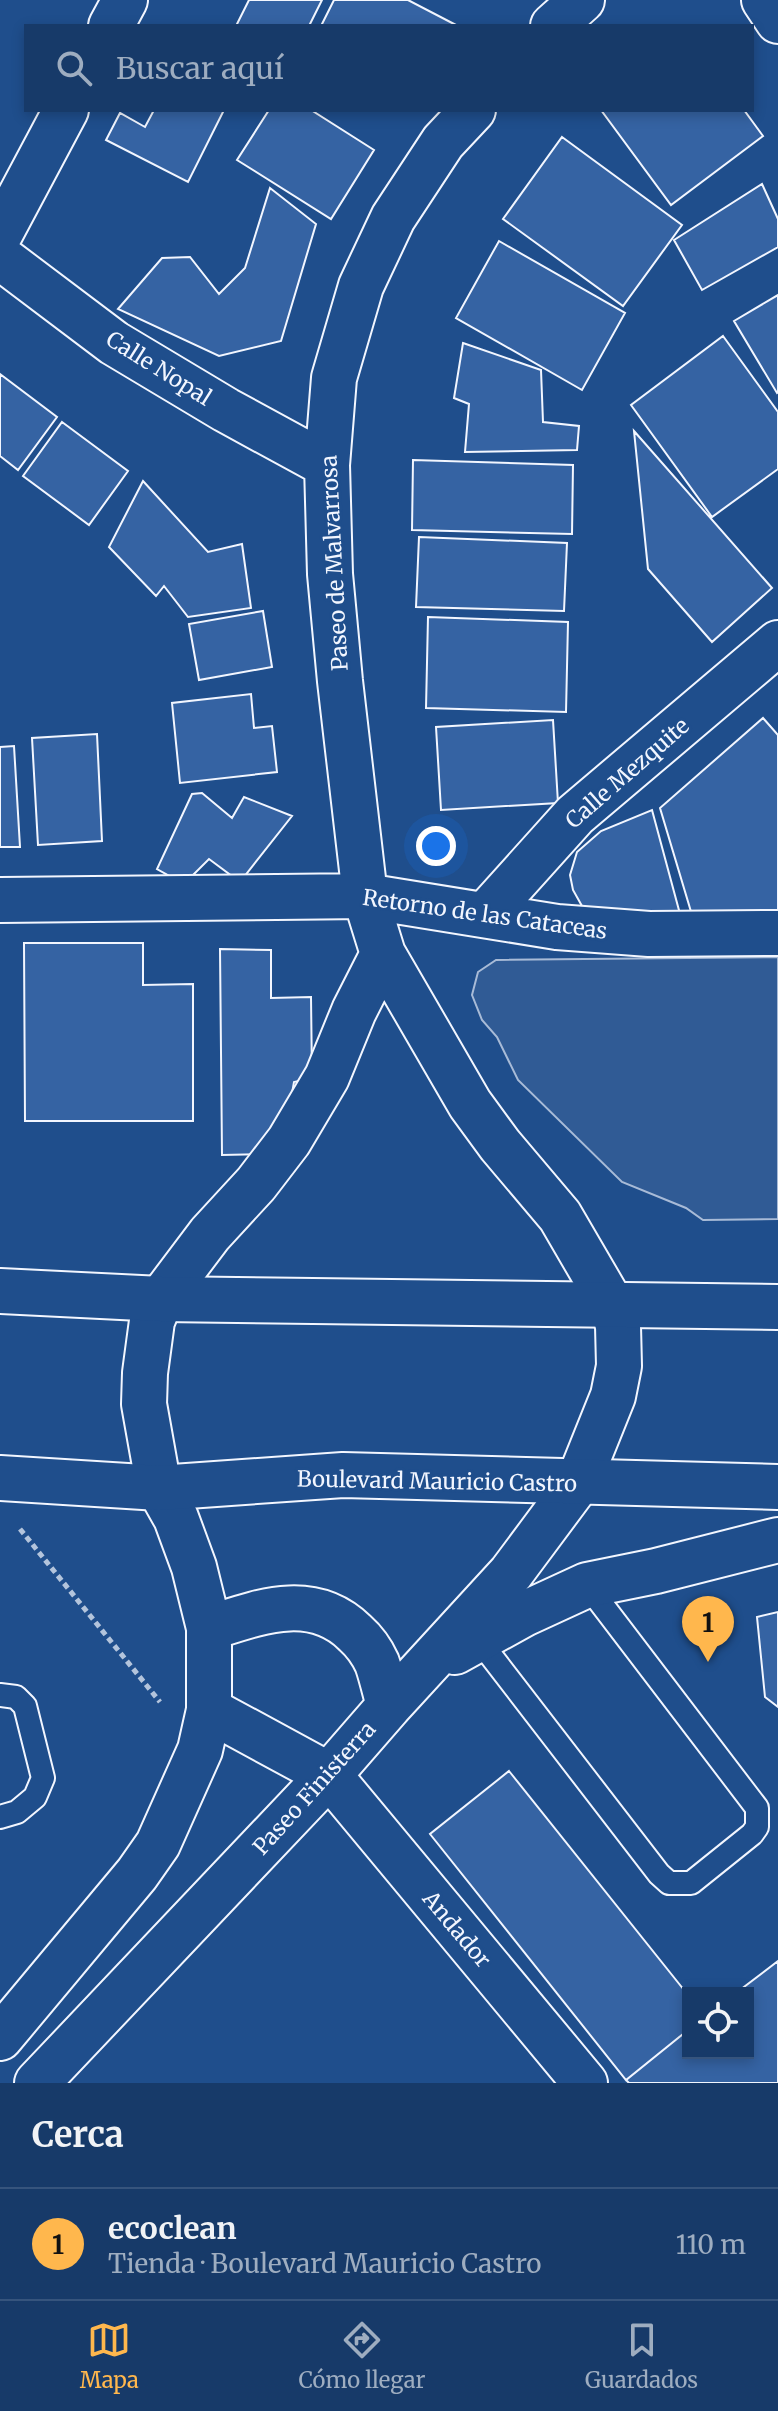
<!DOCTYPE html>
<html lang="es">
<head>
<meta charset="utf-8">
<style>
	:root { --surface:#173a69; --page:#244571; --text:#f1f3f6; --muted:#9eadc0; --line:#36547d; --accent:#ffb74d }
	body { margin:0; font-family:Merriweather,serif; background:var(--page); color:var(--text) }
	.controls { position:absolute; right:24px; bottom:24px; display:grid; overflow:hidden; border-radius:0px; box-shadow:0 4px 12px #0003 }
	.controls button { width:72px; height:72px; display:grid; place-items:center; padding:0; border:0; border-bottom:2px solid var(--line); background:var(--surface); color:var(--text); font:40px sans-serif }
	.you { position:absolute; left:436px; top:846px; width:28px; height:28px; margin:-20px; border:6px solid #fff; border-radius:50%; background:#1a73e8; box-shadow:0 0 0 12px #1a73e833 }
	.badge { display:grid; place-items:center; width:52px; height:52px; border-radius:50%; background:var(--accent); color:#111; font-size:26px; font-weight:700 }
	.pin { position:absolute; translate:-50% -66px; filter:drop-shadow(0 2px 4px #0008) }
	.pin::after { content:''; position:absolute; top:42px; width:28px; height:24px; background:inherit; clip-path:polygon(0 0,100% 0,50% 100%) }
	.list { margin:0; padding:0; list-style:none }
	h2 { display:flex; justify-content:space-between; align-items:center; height:104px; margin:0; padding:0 32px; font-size:34px }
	h2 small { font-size:26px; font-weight:400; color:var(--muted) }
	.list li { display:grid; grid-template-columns:52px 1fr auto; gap:24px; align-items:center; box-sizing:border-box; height:112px; padding:0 32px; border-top:2px solid var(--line) }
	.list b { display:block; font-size:30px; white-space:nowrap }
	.list p { margin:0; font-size:26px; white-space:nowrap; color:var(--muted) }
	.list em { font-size:26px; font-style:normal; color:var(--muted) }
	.icon { flex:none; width:44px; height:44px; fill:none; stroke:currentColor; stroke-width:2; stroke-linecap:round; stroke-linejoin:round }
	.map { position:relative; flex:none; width:778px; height:2083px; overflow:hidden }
	.search { position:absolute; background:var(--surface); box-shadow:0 4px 12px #0003; left:24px; right:24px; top:24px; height:88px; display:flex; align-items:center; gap:20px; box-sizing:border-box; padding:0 28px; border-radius:0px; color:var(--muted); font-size:30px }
	.sheet { height:216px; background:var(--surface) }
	nav { display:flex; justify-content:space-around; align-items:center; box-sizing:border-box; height:112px; border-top:2px solid var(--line); background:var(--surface); font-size:22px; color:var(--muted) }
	nav a { display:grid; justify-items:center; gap:4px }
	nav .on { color:var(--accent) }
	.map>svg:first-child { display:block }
	.built { fill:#305b95; stroke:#a8bbd7; stroke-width:2 }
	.building { fill:#3563a3; stroke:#f2f6ff; stroke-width:2 }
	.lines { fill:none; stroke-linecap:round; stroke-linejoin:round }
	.service-casing { stroke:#f2f6ff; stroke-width:26 }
	.minor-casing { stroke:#f2f6ff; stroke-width:48 }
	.primary-casing { stroke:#f2f6ff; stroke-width:48 }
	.path { stroke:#b3c4dc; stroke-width:5; stroke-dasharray:6 4; stroke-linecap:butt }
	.service { stroke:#1f4e8c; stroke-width:22 }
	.minor { stroke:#1f4e8c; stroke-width:44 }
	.primary { stroke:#1f4e8c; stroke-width:44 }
	.labels { text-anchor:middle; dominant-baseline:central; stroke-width:6; stroke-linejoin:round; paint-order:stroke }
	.street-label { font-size:22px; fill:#f2f6ff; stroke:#1f4e8c }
</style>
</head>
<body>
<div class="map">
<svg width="778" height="2083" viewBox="0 0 778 2083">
	<rect width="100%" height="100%" fill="#1f4e8c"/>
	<path class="built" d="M778,957V1219L703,1220L686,1208L622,1182L518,1080L497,1037L482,1020L472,995L478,972L496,960Z"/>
	<path class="building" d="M249,0H322L309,26H236Z
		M334,0H408L456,25L321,26Z
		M154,110H224L188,182L106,140L120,113L145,127Z
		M269,110H311L374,150L331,219L237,160Z
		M601,110H744L763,136L671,205Z
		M562,137L682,225L623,306L503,219Z
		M762,184L778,219V247L702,290L674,240Z
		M270,188L316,224L281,341L219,356L118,309L162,258L190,257L219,294L245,268Z
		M499,241L625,313L582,390L456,318Z
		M778,295V392L777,393L734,321Z
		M723,336L778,412V469L712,517L631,405Z
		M463,343L541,370L543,422L579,426L577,450L465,452L469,404L454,398Z
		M0,374L57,417L18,470L0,456Z
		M62,422L128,471L89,525L23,476Z
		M634,431L772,588L712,642L648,569Z
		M413,460L573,465L572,534L412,530Z
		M143,481L208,552L242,544L251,608L188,617L164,586L156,596L109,547Z
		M419,537L567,543L564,611L416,607Z
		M263,611L272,667L199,680L189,624Z
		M428,617L568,622L566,712L426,708Z
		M251,694L254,728L272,726L277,772L180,783L172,703Z
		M763,718L778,735V925H695L660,808Z
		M553,720L558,803L441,810L436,727Z
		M97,734L102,841L38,845L32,738Z
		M14,746L20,847H0V747Z
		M202,793L232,818L244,797L292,816L240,882L209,859L184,884L157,869L192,794Z
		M652,810L680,914L589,910L582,906L573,890L570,875L577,852L601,831Z
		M24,943H143V985L193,984V1121H25Z
		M220,949L271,950V998L311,997L312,1078L294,1082L285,1132L261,1154L222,1155Z
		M778,1612V1707L765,1697L757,1617Z
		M509,1771L688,1995V2030L626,2080L430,1834Z
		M778,1961V2083H629L626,2080L688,2030V2053H748V1993H736Z"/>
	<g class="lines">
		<g class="service-casing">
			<path id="service" d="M478,1639L659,1874L669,1883H691L752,1834L757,1827V1808L587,1585
				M0,1695L16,1697L25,1706L43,1778L35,1797L17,1812L0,1817"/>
		</g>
		<g class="minor-casing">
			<path id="minor" d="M764,0L778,21
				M111,26L125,0
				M553,26L582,0
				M0,234L66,110
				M0,257L114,343L226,410L327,465
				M0,900L365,896L557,927L649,934L778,933
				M486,914L575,815L778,643
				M209,1628C259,1612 312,1591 355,1633C364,1641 372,1652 377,1663C382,1677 385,1692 389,1706
				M455,1652L524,1614L587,1585L656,1571L778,1540
				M209,1710L329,1775L585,2083
				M0,2038L137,1874L158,1844L200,1750L209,1710V1628L194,1567L176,1518L159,1488L144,1404L145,1373L152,1321L161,1299L210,1234L256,1184L289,1141L327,1077L354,1011L383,954
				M37,2083L329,1775L389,1706L511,1573L578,1483L613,1396L619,1366L618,1326L613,1307L560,1216L500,1145L470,1104L383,954L365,896L340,681L330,574L327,465L334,378L361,286L393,218L443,142L473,110"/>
		</g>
		<g class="primary-casing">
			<path id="primary" d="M0,1291L161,1299L778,1307
				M0,1478L159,1488L343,1475L778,1487"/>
		</g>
		<path class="path" d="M20,1529L160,1702"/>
		<use href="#service" class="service"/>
		<use href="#minor" class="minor"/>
		<use href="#primary" class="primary"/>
	</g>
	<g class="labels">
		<g class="street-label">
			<text transform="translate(159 368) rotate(32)">Calle Nopal</text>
			<text transform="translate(334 563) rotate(-93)">Paseo de Malvarrosa</text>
			<text transform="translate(627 773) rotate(-41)">Calle Mezquite</text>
			<text transform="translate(485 914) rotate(8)">Retorno de las Cataceas</text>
			<text transform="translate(437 1481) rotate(1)">Boulevard Mauricio Castro</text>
			<text transform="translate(314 1788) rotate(-48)">Paseo Finisterra</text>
			<text transform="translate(457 1929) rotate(50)">Andador</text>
		</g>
	</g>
</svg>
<div class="controls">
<button><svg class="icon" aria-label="locate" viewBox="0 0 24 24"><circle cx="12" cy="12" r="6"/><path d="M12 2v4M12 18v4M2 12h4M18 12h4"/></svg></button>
</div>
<div class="you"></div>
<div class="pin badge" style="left:708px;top:1662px">1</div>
<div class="search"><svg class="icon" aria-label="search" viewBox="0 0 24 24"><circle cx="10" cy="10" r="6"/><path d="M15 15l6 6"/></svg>Buscar aquí</div>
</div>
<section class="sheet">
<h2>Cerca<small></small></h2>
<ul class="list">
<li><span class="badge">1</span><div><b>ecoclean</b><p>Tienda · Boulevard Mauricio Castro</p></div><em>110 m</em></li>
</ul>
</section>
<nav>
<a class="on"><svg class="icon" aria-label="map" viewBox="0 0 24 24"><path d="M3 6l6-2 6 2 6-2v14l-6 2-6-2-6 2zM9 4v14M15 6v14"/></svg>Mapa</a>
<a><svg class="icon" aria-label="directions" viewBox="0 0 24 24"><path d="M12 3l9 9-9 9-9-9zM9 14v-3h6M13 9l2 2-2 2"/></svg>Cómo llegar</a>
<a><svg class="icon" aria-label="saved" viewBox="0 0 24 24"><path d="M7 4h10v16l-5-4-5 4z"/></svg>Guardados</a>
</nav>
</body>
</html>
